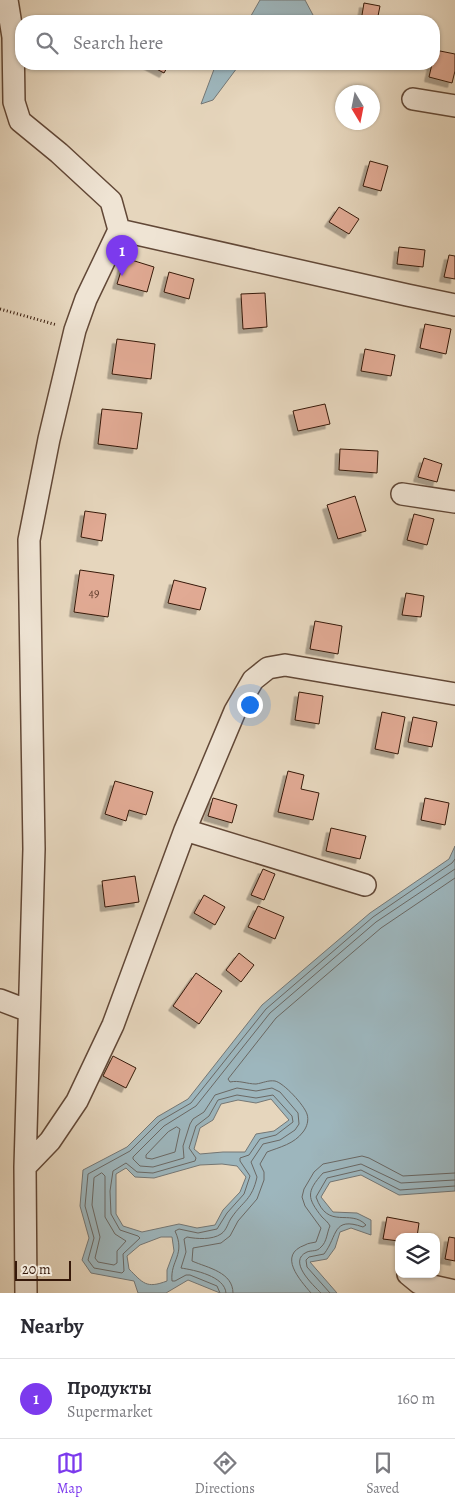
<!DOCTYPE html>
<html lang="en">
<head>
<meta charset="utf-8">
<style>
	:root { --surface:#fff; --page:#f2f2f3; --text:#2b2b33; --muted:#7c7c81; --line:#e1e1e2; --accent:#7c3aed }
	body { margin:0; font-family:Alegreya,serif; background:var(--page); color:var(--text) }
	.controls { position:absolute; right:15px; bottom:15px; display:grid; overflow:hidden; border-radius:10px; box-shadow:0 1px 4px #0004 }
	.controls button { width:45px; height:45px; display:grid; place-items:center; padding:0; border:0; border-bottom:1px solid var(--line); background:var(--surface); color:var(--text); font:25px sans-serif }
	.compass { position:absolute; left:335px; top:85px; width:45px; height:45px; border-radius:50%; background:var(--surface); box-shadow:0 1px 4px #0004; rotate:170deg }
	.scale { position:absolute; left:15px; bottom:12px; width:56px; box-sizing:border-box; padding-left:5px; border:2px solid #36190a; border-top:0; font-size:14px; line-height:18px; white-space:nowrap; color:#36190a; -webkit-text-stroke:4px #efe4d4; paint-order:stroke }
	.you { position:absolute; left:249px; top:704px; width:18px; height:18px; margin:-12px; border:4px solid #fff; border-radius:50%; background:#1a73e8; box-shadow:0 0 0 8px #1a73e833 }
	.badge { display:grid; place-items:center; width:32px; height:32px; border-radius:50%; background:var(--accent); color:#fff; font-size:16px; font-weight:700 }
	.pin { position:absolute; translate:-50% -41px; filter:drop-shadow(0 1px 2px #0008) }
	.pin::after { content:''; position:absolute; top:26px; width:18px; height:15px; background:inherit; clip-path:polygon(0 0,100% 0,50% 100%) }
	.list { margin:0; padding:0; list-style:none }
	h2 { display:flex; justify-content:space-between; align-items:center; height:65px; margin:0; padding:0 20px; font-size:21px }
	h2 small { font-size:16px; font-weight:400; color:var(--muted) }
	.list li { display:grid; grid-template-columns:32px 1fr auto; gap:15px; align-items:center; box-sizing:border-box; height:80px; padding:0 20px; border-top:1px solid var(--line) }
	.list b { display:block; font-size:19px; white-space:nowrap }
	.list p { margin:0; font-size:16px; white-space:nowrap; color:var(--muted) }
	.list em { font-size:16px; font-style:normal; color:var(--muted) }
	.icon { flex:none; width:28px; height:28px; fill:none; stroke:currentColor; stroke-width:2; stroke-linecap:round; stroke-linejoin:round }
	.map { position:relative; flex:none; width:455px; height:1293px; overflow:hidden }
	.search { position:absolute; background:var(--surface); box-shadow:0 1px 4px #0004; left:15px; right:15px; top:15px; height:55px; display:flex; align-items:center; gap:12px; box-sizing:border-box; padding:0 18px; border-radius:20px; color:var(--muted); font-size:19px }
	.sheet { height:145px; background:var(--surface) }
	nav { display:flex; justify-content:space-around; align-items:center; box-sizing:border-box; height:70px; border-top:1px solid var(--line); background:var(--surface); font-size:14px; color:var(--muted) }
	nav a { display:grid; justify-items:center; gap:2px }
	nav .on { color:var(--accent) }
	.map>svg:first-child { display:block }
	.water { fill:#9db6bd; stroke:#747775; fill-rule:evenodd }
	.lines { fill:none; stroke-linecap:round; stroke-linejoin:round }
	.shore { stroke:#6a6864; stroke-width:1 }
	.building { fill:#e1aa94; stroke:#36190a; filter:url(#shadow) }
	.minor-casing { stroke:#624837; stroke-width:24 }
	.path { stroke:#36190a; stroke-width:3; stroke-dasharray:1 2.5; stroke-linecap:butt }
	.minor { stroke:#efe4d4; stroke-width:21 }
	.labels { text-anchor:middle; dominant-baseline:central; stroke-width:5; stroke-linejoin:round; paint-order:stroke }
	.number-label { font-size:12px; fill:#613d2c }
</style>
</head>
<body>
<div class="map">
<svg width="455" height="1293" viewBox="0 0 455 1293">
	<defs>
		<filter id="shadow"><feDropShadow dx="-4.5" dy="4.5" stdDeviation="0" flood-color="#0004"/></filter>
	</defs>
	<rect width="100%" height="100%" fill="#e6d6bd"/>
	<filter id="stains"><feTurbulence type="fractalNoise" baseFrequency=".004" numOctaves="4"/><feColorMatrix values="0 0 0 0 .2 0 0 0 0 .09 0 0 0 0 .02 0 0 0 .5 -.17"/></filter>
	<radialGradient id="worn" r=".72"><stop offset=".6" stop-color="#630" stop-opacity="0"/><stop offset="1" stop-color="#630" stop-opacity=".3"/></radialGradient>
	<path class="water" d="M260,0H305L313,15L311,21H248Z
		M216,64H240L213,100L201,104Z
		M455,846V1191L399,1195L361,1175L330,1182L321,1197L333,1212L357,1213L371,1220V1235L351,1228L340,1232L335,1248L327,1259L310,1262L337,1293H220L188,1280L166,1293H138L134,1281L91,1273L82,1260L89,1238L80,1206L83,1170L127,1147L157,1117L188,1099L262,1005L370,913L449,859ZM271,1099L289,1120L274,1131L256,1134L245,1152H223L200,1154L194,1149L200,1128L213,1120L221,1104L238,1100L256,1103ZM222,1164L237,1166L246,1177L240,1192L223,1210L215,1225L197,1228L179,1224L142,1232L123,1226L116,1214V1174L126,1168L135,1177L154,1178L200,1165ZM161,1237H172L174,1251L167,1270V1281C146,1289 143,1283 129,1269L127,1256L140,1245Z"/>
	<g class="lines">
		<path class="shore" d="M177,1127L180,1129L175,1152L152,1159L146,1158V1155L168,1132Z
			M102,1173L105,1176V1217L115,1234L126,1241L117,1251V1263L114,1265L98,1262L95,1258L100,1237L92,1205L94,1178Z
			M220,1293L217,1286L190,1275H186L175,1281H172C170,1260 186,1255 175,1231L179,1229L198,1233L217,1229L227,1213L244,1194L250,1176L240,1161V1158L249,1155L260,1139L276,1135L293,1122L292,1116L273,1095L256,1098L237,1095L218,1100L209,1116L196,1126L189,1148L196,1158L195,1161L153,1173L137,1172L126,1163L113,1171L110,1191L111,1214L120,1230L138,1236L140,1238L123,1254L124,1271L122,1273L94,1268L88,1260L94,1238L85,1206L88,1174L130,1151L160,1121L191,1103L266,1009L373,917L452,863L455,859
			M226,1293C225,1276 194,1270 181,1268L186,1252L184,1239L187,1237C197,1239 212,1240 221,1234C227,1230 228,1222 232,1217C243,1201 252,1200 257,1177L251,1162L263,1144L280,1140L295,1130L299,1124L298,1113L280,1092L272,1088L256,1091L237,1088L215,1095L204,1112L193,1119L190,1124L183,1146L184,1158L153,1167L140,1166L133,1159V1157L164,1126L196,1106L270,1013L376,922L455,869
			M233,1293C233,1272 208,1268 192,1261L193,1248L221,1243L230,1236L238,1221L257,1199L264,1180V1172L260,1164L267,1152C280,1147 294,1144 303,1132C307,1127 309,1120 307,1114C304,1105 284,1083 275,1081C268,1080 263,1083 256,1084C247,1084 239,1080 230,1082L228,1079L276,1018L381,928L455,878
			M311,1293C300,1280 277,1255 305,1245C308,1243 312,1243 316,1242L321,1228L305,1206L302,1197L304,1189L314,1172L323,1164L362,1156L369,1158L403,1176L455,1173
			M321,1293C313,1285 287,1261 307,1252C312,1250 317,1252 321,1247C327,1242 327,1232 330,1226C328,1222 325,1220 322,1217C307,1198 306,1192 323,1173L361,1164L401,1183L455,1180
			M330,1293L307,1267L306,1260L309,1257L324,1254C338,1236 332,1216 363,1227L366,1225C350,1208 328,1231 316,1197L327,1178L361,1170L400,1190L455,1186"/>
	</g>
	<path class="building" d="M364,3L380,6L377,21H361Z
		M435,50L455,54V71L452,83L429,77L432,64H434Z
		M147,64H169L164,73Z
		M370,161L388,166L381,191L363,186Z
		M339,207L359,219L349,234L329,222Z
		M399,247L425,250L423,267L397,264Z
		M449,255L455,256V279L444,277Z
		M125,258L154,267L147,292L117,284Z
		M169,272L194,279L189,299L164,292Z
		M265,293L267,327L243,329L241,294Z
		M425,324L451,329L446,354L420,348Z
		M117,339L155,344L151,379L112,374Z
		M365,349L395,355L391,376L361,371Z
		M325,404L330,424L298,431L293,411Z
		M102,409L142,413L137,449L98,444Z
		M340,449L378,451L377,473L339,470Z
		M424,458L442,464L437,482L418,477Z
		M355,496L366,531L338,539L327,505Z
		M85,511L106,514L102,541L81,537Z
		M414,514L434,519L427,545L407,540Z
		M80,570L114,575L108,617L74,612Z
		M174,580L206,588L200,610L168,603Z
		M406,593L424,596L421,617L402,615Z
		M315,621L342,626L338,654L310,649Z
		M299,692L323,696L319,724L295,720Z
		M382,712L405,717L398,754L375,749Z
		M413,717L437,722L432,747L408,742Z
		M288,771L304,775L301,789L319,793L313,820L278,812Z
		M115,781L153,792L146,815L129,810L126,821L105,814Z
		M213,798L237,805L232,823L208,816Z
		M425,798L449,803L445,825L421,820Z
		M331,828L366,836L360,859L326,851Z
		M263,869L275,874L264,900L251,895Z
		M135,876L139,902L105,907L102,881Z
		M204,895L225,907L215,925L194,913Z
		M258,906L284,917L275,939L248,927Z
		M239,953L254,965L241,982L226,970Z
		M196,973L222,991L199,1024L173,1006Z
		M113,1056L136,1068L126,1088L103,1076Z
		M387,1217L419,1223L417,1237H399V1241L383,1239Z
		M449,1237L455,1238V1261L445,1259Z"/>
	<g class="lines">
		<g class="minor-casing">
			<path id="minor" d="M7,0L13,37L14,102L20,121L59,153L111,201L119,230L86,299L75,330L49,439L29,540L34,849L25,1167L26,1293
				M413,99L455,106
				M119,230L407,295L455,305
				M402,494L455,502
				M185,830L365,885
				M0,1000L29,1011
				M25,1167L50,1141L77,1101L113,1025L185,830L235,711L253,680L268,668L285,665L455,694
				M408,1274L419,1283L455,1291"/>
		</g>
		<path class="path" d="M0,309L57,325"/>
		<use href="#minor" class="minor"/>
	</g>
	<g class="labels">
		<g class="number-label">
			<text x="94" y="593">49</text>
		</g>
	</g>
	<rect width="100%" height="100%" filter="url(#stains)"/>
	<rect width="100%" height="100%" fill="url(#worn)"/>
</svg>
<div class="controls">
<button><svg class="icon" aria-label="layers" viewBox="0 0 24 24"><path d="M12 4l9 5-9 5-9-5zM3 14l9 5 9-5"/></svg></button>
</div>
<svg class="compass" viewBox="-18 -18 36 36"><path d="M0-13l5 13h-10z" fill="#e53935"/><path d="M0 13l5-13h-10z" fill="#7c7c81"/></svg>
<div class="scale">20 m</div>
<div class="you"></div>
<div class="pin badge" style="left:122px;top:276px">1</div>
<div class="search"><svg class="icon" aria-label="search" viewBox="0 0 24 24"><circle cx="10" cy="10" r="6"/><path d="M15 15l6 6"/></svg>Search here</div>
</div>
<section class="sheet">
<h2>Nearby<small></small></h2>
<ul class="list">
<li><span class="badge">1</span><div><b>Продукты</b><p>Supermarket</p></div><em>160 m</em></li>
</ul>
</section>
<nav>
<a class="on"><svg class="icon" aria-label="map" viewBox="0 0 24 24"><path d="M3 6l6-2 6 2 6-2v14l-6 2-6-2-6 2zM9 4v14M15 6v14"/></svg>Map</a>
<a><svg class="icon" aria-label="directions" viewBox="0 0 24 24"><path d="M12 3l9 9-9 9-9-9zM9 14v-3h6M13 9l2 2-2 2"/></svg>Directions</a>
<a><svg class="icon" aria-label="saved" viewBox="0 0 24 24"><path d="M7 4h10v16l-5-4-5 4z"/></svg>Saved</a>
</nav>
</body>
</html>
